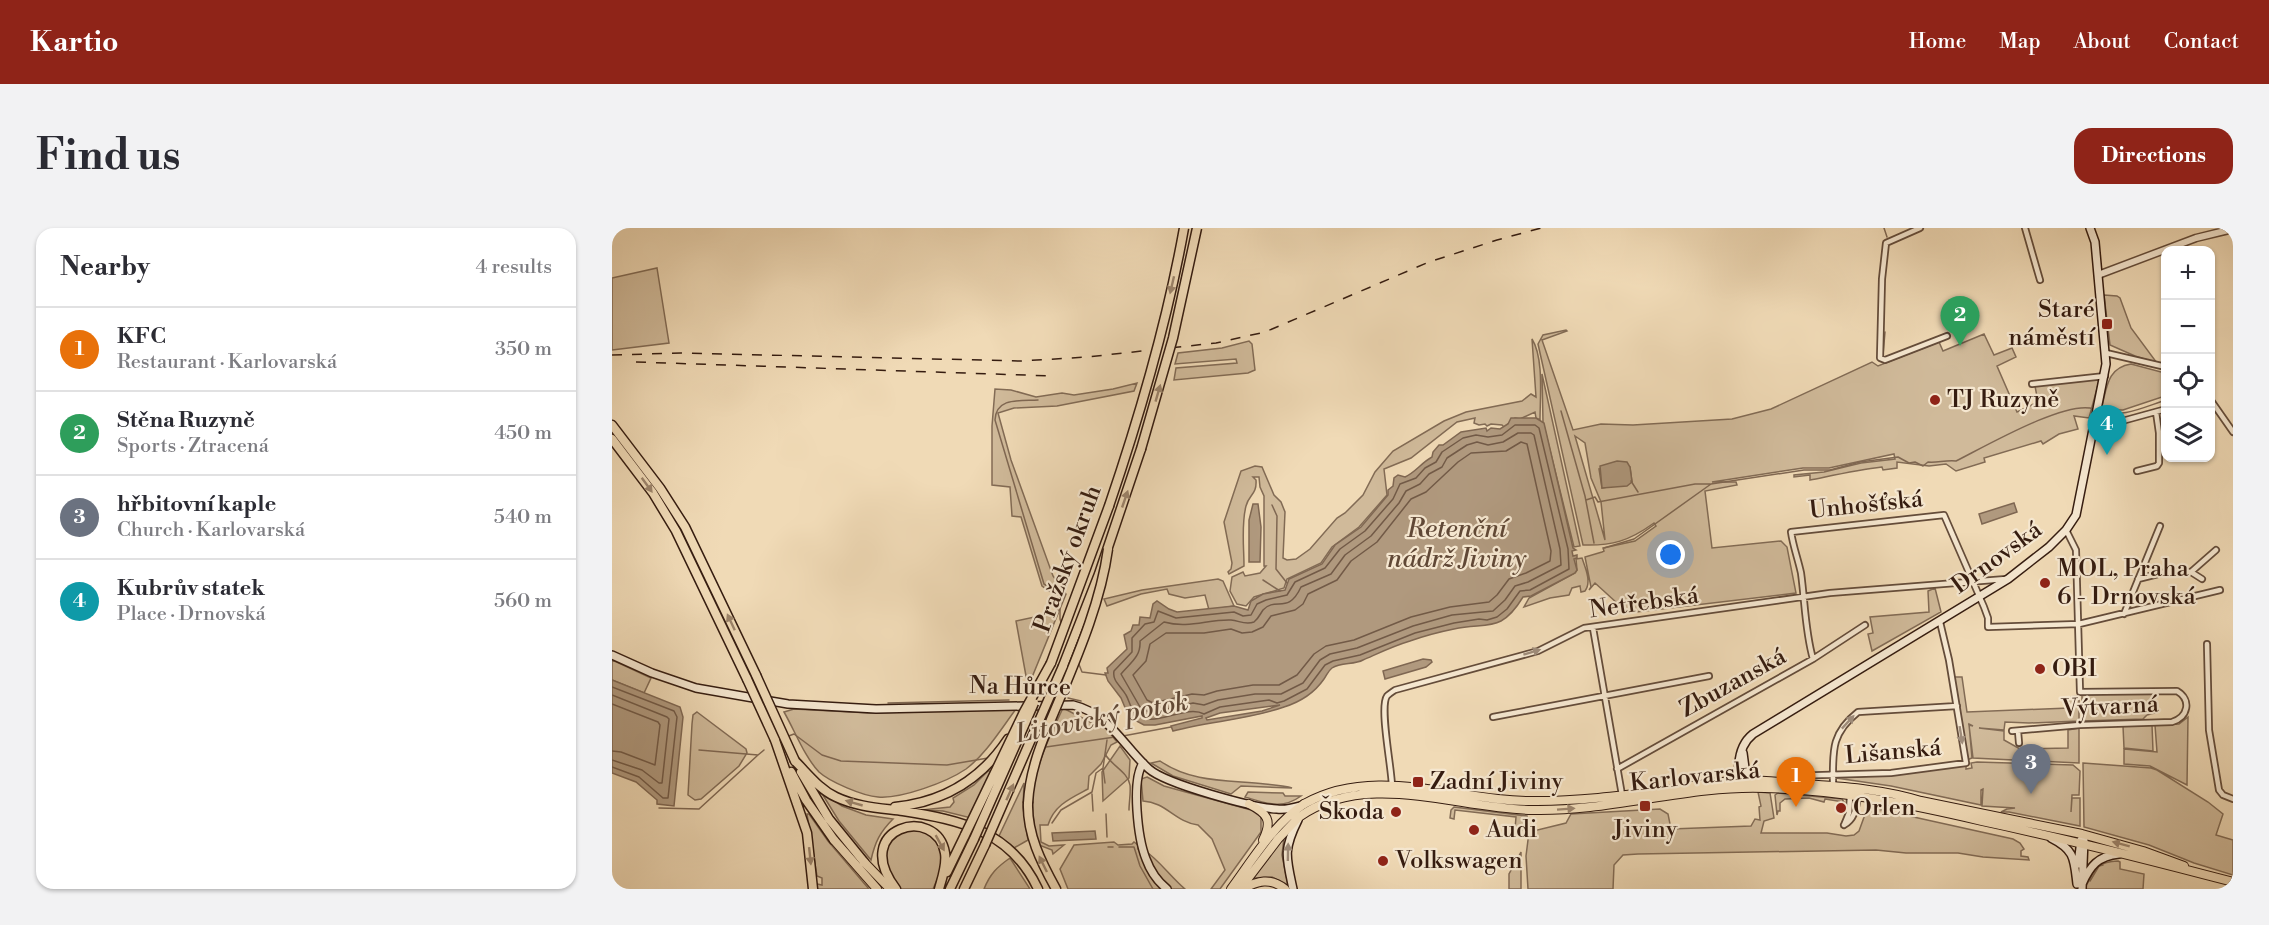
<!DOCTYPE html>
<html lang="en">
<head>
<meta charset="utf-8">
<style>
	:root { --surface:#fff; --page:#f2f2f3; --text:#2b2b33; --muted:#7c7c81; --line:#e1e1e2; --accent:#8f2418 }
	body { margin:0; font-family:"Libre Bodoni",serif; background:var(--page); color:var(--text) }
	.controls { position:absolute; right:18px; top:18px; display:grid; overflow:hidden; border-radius:12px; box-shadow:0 2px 4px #0004 }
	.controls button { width:54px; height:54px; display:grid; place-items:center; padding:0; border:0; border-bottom:2px solid var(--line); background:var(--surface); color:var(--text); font:30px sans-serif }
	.you { position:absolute; left:1059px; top:327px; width:21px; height:21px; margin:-15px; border:4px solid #fff; border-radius:50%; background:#1a73e8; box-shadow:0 0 0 9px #1a73e833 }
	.badge { display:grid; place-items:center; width:39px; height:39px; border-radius:50%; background:var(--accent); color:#fff; font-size:20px; font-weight:700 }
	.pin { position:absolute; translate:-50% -50px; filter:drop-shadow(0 2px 3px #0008) }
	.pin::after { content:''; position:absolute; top:32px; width:21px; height:18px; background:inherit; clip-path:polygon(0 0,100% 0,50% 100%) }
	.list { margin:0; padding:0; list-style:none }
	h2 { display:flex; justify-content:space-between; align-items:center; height:78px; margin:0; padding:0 24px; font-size:26px }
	h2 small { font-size:20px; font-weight:400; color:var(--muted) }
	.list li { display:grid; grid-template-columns:39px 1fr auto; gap:18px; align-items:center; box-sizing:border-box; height:84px; padding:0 24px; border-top:2px solid var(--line) }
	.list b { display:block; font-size:22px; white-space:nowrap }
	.list p { margin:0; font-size:20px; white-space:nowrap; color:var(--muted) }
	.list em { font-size:20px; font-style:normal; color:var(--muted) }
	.icon { flex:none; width:33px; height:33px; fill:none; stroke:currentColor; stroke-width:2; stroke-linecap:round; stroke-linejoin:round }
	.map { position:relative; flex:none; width:1621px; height:661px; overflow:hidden; border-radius:18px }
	header { display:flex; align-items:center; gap:36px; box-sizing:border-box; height:84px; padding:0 30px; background:var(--accent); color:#fff }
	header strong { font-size:28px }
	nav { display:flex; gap:33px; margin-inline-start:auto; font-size:21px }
	.intro { display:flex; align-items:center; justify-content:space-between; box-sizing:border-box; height:144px; padding:0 36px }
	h1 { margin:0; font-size:42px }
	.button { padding:15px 27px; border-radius:18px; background:var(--accent); color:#fff; font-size:21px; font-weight:700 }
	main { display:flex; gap:36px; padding:0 36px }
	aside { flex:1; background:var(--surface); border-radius:18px; box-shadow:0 2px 4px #0004 }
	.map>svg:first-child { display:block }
	.green { fill:#d0ba9a; stroke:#826b55; stroke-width:1.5; fill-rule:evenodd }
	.water { fill:#b0997e; stroke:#7f6752; stroke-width:1.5; fill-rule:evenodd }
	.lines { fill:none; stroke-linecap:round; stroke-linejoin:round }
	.shore { stroke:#725a47; stroke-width:1.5 }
	.stream { stroke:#7f6752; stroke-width:1.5 }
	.minor-casing { stroke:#644c3a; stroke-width:8 }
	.tertiary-casing { stroke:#644c3a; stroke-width:9 }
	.secondary-casing { stroke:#351c10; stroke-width:10 }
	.primary-casing { stroke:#351c10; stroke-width:10 }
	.trunk-casing { stroke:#351c10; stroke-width:10 }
	.motorway-casing { stroke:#351c10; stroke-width:11 }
	.minor { stroke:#f5e7d0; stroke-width:4.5 }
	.tertiary { stroke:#f5e7d0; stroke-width:6 }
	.secondary { stroke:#f5e7d0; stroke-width:7 }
	.primary { stroke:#f0dab6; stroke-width:8 }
	.trunk { stroke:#f0dab6; stroke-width:8 }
	.motorway { stroke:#f0dab6; stroke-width:8 }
	.rail { stroke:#351c10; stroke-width:1.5; stroke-dasharray:10 10; stroke-linecap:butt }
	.motorway-bridge-casing { stroke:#351c10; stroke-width:11; stroke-linecap:butt }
	.motorway-bridge { stroke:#f0dab6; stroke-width:8 }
	.oneway { fill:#9c846b }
	.oneway2 { fill:#9f8c7a }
	.poi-dot { fill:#8f2418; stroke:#f5e7d0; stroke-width:2 }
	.labels { text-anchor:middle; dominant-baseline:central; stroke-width:4.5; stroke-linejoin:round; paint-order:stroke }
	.poi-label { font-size:24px; fill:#351c10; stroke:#f5e7d0; text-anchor:start }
	.street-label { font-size:24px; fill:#351c10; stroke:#f5e7d0 }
	.water-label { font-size:26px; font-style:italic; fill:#604836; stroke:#f5e7d0 }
</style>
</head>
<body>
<header>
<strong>Kartio</strong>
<nav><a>Home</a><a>Map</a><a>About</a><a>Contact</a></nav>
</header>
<div class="intro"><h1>Find us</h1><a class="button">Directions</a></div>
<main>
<aside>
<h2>Nearby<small>4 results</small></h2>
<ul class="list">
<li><span class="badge" style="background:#e8710a">1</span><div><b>KFC</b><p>Restaurant · Karlovarská</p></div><em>350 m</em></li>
<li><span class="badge" style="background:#2e9e5b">2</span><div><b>Stěna Ruzyně</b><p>Sports · Ztracená</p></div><em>450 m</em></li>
<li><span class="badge" style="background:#6b7280">3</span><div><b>hřbitovní kaple</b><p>Church · Karlovarská</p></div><em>540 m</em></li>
<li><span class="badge" style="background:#0f9aa8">4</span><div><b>Kubrův statek</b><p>Place · Drnovská</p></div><em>560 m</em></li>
</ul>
</aside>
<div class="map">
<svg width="1621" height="661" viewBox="0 0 1621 661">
	<rect width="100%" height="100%" fill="#f0dab6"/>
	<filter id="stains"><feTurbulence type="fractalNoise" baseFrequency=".00333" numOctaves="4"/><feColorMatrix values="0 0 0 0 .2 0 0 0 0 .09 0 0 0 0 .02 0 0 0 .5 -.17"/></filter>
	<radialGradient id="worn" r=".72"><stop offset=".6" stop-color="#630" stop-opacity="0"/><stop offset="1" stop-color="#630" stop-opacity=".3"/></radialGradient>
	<path class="green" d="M45,40L57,115L0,122V50Z
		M1492,67L1505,68L1508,70L1519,100L1545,135L1523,128L1498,117Z
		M954,102L955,103L930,112L961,202L989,196L1021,197L1120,191L1159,181L1260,134L1266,138L1327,114L1331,123L1372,106L1382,127L1400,120L1404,129L1385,138L1405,184L1426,174L1423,158L1483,151L1487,153L1477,190L1462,188L1466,201L1447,206L1431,216L1429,213L1372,230L1373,234L1344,243L1334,236L1317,238L1285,234V240L1271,242L1270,239C1245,242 1223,247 1198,252V247L1182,249V247L1212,244L1249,235L1283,231L1282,226L1217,240H1191L1100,254H1124L1125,257L1093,263L1100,320L1169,313L1175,319L1184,365L1016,385L983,355L977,362L979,359L973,329L990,324L992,323L991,320L1023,313L1044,298L1042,295C1017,313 1000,318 971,317L926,116L931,107ZM963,208L973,215L979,250L989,274L993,312ZM1018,239L1020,254L990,260L987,241Z
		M920,111C932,130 928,169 928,192L924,190L923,184L908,191L903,190L892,199L890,197L879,196L875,198L873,196L867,197L862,195L863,190L845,194L799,230L772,241L775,267L747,299L720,319L709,335L675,351L672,360L642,369L634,378L625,376L618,363L620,349L631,344L633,348L648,345L654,338H652V268L648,259L647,249H641L644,252C645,267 637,266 634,278C629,297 632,319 632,338L617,346L616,344L619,341L620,335L612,294L629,243L643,238L650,239L662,267L669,274L673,284L671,330L675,332L684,331L698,321L725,290L733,285L751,267L763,244L781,223L832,193L854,184L910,173L919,166L924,169Z
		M637,113L640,116L643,142L636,145L562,152L564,140L625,135L624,131L563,136L566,125L610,120Z
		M1519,136L1553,145V168L1511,182H1489C1495,161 1494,140 1519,136Z
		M930,146L968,318L962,319L931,194Z
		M525,155L522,163L445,178L402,180L386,185L399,232L441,348L454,366L416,459L404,393L446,384L443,367L430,358L409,289L400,288L398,259L380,257V198L383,161L399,162L424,169L450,165L462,167L501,161Z
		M970,330C973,339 980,354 973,363L969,364L968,358L960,360L957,367L938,370L912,379L917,370L963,345L965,342L964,331Z
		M606,351L611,353L622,378L597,382L593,367L573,370L557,366L555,361L529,366L495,378L492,371L530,362Z
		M1323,360L1329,384L1260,423L1256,406L1261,405L1258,389L1317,384L1316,363Z
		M0,432L39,450L32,465L0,452Z
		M1342,449H1350L1355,484L1457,480V469L1467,468V493L1417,495L1393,494L1392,502L1367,500L1392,503V512L1408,521L1456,520V502L1467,500V535L1361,530L1357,497L1361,498L1357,496L1360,530L1355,532Z
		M1542,464L1543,485L1535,487L1531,491L1470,493V467Z
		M451,480L478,494L490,495L505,514L499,517L489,536L477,548L476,561C459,570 442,577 436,597H428L429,614L437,618L452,617L441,626L440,622L427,617C410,564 429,527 451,480Z
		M182,481L258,485L404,481C389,501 374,526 354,541C335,554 289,571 266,569C251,568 218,554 207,544C192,528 183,503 172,484Z
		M85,484L134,521L135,525L127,538L89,571L83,572L76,567L80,496L81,487Z
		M1576,489L1575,557L1538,538L1512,536V521L1545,524L1543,497L1567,496Z
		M1540,497L1541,523L1512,520L1511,498Z
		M508,518L518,532L517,550L491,573L490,544Z
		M548,533C580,555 616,552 653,556C662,557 672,557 680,560L629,558L619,566L561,548L539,535Z
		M1365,534L1461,537L1468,543L1467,567H1460L1459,584L1460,570H1468V598L1397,584H1389L1395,581L1403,580L1370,578L1371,561L1369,562V577L1279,558L1224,550L1279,547L1354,537V541L1360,540L1359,535Z
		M1471,535L1539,540L1545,542L1596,574L1611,586L1604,607L1621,612V647L1582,635L1537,617L1472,599Z
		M376,543H382L359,590L331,583L310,582L338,579L342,574L341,570L362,557Z
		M535,549L552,558L639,582L649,589V604L608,661H599L613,642L600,611L586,597C563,594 554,574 531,573L529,551Z
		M412,555L411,580L416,612L402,620L387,608Z
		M209,564L230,578L254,587L281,591C268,604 263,614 259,632L227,593Z
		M636,564L671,565L673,568H689C670,582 654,575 633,569Z
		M1146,564L1158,565L1162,590L1152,593L1149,605H1215L1234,608L1242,607L1247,603L1255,581L1261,580L1401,611L1408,615L1412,621L1409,623V628L1416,629L1417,632L1371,629L1346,625H1294L1264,622L1026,626L1011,627L1002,637L1001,661H916L914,628L917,604L954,595L959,586L1048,581L1056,586L1059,601L1139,598L1143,591L1148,592L1147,579L1149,578Z
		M1166,565L1230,571L1232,574L1213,571L1212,574L1197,570L1173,571L1168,575V583H1166L1165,587L1163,567Z
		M842,579L915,588L916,591L909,604L903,601L904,589L843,582L842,591L838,590L839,582Z
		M195,586H197L216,613L257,661H205V656L210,657V650L205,648Z
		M307,601C336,616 334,634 321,661H288C274,647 263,614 288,604C293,602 301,602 307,601Z
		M672,609L670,627L676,657L660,649L641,650Z
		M502,614L506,617L520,616L522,614L526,617V621H531C547,632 558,648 573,661H456L448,641L462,617Z
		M909,624V661H897V646Z
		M398,630L418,661H372C378,646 385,639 398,630Z
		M1506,633L1508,634V641L1532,646L1531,661H1472C1483,645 1480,634 1506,633Z"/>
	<path class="water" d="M899,190H924L932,195L961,320L964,322L960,323L961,328L965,327V330L962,331L965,342L963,345L919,368L911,369C889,405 877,394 842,401C827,404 812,408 798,413C781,418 767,425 751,432C742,437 729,434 720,440C716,443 715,447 712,451C703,464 688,474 672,479C636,492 597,493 561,503L559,498L590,490V488L543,497H532L517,489L509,470L496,453L493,445H496L495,440L515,421L512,407L519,403L521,397H527L528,389L538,390L541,376L545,373L557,381L565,384L622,378L636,382L639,373L651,366L673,362L677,351L710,336L723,317L749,299L776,267V262L781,258L782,250L786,247L793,249C804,244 809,235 820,229L821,224L827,217H831L849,204L874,200L875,203L879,200L888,201L896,196ZM668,477L650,483L595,492L594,490L608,485Z
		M1005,233L1015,234L1018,239L1020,254L1015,258L990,260L988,238Z
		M1402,275L1405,284L1370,296L1367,286Z
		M641,276H646L649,299L648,334H637V292Z
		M811,431L819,432L820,434L814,439L773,451L771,443Z
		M0,452L68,479L71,489L62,578L45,576V572L24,554L0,545Z
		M483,603L484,611L441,613L440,605Z"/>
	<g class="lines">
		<path class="shore" d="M903,197H923L927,200L956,321L957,341L918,362L908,363L895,381L885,389L875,392L867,391L842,395L803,405L748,427L721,433L713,437L695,461L672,473L665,475L657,472L608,479L592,486C573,475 538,504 522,484C518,479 517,472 514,467C509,458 500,453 502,443L520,424V410L533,396L542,394L546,383L564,390L622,384L631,388L639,387L645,376L654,372L675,367L683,354L713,340L728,321L753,303L781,271L788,256L804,250L813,240L824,234L830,224L851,210L864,207L876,209L890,207Z
			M906,205H919L922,207L948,321L949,337L916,354L903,358L893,372L881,383L840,387L801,398L745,420L718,426L708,432L691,455L669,466H643L606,472L592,477L581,475L542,484L535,483L528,479L509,446C518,435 529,429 528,413L552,394C577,401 596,391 619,392C628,393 633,397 642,394C647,390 648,386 651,382C664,368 676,387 689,359L719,346L733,327L759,308L787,275L794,263L808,256L817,246L830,239L835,230L855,217L865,214L876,217L891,214Z
			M909,214L915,216L939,323L938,333L914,345L897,351L885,367L877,374L838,379L799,389L742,412L714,418L702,426L685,447L667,457H641L605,463L592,467L580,466L541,475L535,472L521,447L534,433L538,416L554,405H592L619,401L630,405L640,404L651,399L659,388L683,382L691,376L696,366L725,352L739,333L765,314L799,271L814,264L846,234L859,225L894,223Z
			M0,459L62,483L65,489L56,570H51L27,549L0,539
			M0,467L55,489L57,491L50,555H47L30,542L0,532
			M0,476L46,494L48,497L43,537L9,524L0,523"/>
		<path class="stream" d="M1272,0L1275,9
			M1271,127L1273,104
			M426,172C408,173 384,169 383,192L432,356L448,366V391L450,397
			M949,183L973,268L982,315
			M1487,183C1509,191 1532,179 1554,172
			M1019,253L1026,264
			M974,272L983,269L986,274L1083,256H1098
			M660,277L665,288L664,341L675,355
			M992,320L1022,311L1099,256L1192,242H1218L1248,234L1286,229L1297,235L1303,234L1311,238L1316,234C1325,235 1333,232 1344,233C1372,219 1455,171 1482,181
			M651,352L668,363
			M466,434L470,444L494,447
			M456,470L469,473
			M276,475L397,472
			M511,508L559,499
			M174,509L182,506L210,527L229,533L335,537L376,530
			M434,519L503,509
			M87,522L146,527L152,522
			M493,526C500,538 516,544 518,557C519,564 517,574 517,582
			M493,555L491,540L495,512
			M480,566L481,583
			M47,580L87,581L146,527
			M494,586L495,609
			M440,595L449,582L480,564L484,545L491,540
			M496,619H501
			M507,619H522L528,638L541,661
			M1478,653L1487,638L1491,637"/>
		<g class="minor-casing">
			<path id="minor" d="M1308,0L1274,15L1270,51L1268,130L1273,132L1335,108
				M1413,0L1428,52
				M1494,125L1554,139
				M1420,156L1493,148
				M1598,171L1621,204
				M1481,198L1503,195L1554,181
				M1525,243L1545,238L1547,235V205L1544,184
				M1579,344L1590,351
				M1526,351L1558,343L1579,344L1604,322
				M1512,386L1548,298
				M981,400L1010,567
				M1595,416L1597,502L1607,562L1611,567L1621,571
				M1201,431C1193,403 1193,374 1189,345C1186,331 1181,318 1179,304L1332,287L1372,379L1376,390V399L1467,396L1608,362
				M881,489L1097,448
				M1400,503L1468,497L1560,494C1576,489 1580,472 1565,463L1468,464L1464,322L1454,302
				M1406,503L1407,515
				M1005,541L1201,431L1253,397
				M1176,548L1279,545L1354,535L1337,432L1328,394
				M1221,558C1221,525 1218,506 1246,484L1345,478
				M780,559C780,541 767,479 775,468C777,466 780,464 783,462L926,423L972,400L1218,365L1394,351
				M1232,597C1243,591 1244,580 1246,569
				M1232,597L1237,585L1238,568"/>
		</g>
		<g class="tertiary-casing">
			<path id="tertiary" d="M1486,47L1584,10L1621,1"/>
		</g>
		<g class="secondary-casing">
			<path id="secondary" d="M0,427L40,445L84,460L176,476L264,481L461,477C498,486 511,518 537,541C554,556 642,580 665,581C673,582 681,580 688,578
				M1131,525L1135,555
				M531,535C519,553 526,611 534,631C538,642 545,653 555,661
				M1128,556C1125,537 1126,518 1141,506L1396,351L1437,319L1454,302L1464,287L1494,136L1483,14L1478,0
				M1439,610C1463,622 1462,631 1465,656
				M1466,636L1469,612
				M1470,656C1478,638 1486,628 1507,626
				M681,661C674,629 671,622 686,592
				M1470,661L1472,612"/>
		</g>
		<g class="primary-casing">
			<path id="primary" d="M692,576C764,535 849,575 925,573C966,573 1007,568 1047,563C1072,559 1095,555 1120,553C1144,551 1168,554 1192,556C1233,559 1270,561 1309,573L1470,606L1531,623L1572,638
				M687,589C755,541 845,581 920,582C999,584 1075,557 1153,560C1229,562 1297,576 1370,593C1454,611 1538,632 1621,654"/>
		</g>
		<g class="trunk-casing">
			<path id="trunk" d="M637,576C655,585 661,592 651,612
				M222,612L265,661
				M252,634L278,661
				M619,661C641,631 661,597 692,576
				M628,661L666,611L687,589
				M630,661C646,653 658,649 673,661"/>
		</g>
		<g class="motorway-casing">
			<path id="motorway" d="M0,197L48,260L73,299L144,447
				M0,211L41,265L64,303L135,451
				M439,435L497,278
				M451,438L487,346L529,221
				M163,512L195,605L201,661
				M183,533C196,546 207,561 224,569C245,579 268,580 291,583C349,592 399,603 426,661
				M179,544L194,572L222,612
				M189,544L217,591L252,634
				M416,575C415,606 429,634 444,661
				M283,579C332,574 369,552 396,511
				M335,644L353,607
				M284,661C237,599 325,576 333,625C335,637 330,650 327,661
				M338,661L362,611
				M352,661L373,617"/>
		</g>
		<use href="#minor" class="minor"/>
		<use href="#tertiary" class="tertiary"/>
		<use href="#secondary" class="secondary"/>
		<use href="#primary" class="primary"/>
		<use href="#trunk" class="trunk"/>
		<use href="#motorway" class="motorway"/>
		<path class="rail" d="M0,127L69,125L409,133L475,129L604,115L653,104L817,34L885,12L929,0
			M24,134L441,148"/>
		<g class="motorway-bridge-casing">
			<path id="motorway-bridge" d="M529,221L561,110L585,0
				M497,278C528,187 555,95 572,0
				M144,447L183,533
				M135,451L163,512
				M416,575C418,537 434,504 448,470C468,422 489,372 496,321
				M353,607L412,484L439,435
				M362,611L422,475
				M373,617L451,438"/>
		</g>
		<use href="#motorway-bridge" class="motorway-bridge"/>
	</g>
	<defs><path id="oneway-solid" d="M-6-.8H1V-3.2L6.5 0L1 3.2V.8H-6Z" transform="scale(1.5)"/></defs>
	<g class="oneway">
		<use href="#oneway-solid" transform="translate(560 57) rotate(103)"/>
		<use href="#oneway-solid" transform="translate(546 165) rotate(-74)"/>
		<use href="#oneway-solid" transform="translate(35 257) rotate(54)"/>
		<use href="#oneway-solid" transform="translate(513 271) rotate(-71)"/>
		<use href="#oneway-solid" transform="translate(119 394) rotate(-115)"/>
		<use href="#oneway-solid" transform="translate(398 564) rotate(-66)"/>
		<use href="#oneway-solid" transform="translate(242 575) rotate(-164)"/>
		<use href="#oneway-solid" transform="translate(954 581) rotate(-4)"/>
		<use href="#oneway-solid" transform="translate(328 615) rotate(61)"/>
		<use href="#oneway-solid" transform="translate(1509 616) rotate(-165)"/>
		<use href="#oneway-solid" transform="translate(198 628) rotate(84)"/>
		<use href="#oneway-solid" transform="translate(431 636) rotate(-116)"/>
	</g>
	<g class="oneway2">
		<use href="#oneway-solid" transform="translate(920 424) rotate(-17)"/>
		<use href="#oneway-solid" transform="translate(1236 494) rotate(-47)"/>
		<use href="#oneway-solid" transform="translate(1349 507) rotate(81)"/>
		<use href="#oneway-solid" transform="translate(676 624) rotate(-89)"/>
	</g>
	<g class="poi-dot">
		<rect x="1489" y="90" width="12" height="12" rx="3"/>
		<circle cx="1323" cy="172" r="6"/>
		<circle cx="1433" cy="355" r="6"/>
		<circle cx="1428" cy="441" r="6"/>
		<rect x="800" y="548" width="12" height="12" rx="3"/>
		<rect x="1027" y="572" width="12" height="12" rx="3"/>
		<circle cx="1229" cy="580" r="6"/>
		<circle cx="784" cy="584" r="6"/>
		<circle cx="862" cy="602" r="6"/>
		<circle cx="771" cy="633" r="6"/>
	</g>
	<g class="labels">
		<g class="poi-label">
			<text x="1483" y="82" text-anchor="end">Staré<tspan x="1483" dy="28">náměstí</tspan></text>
			<text x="1335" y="172">TJ Ruzyně</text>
			<text x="1445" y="341">MOL, Praha<tspan x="1445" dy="28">6 - Drnovská</tspan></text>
			<text x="1440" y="441">OBI</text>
			<text x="818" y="554">Zadní Jiviny</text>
			<text x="1241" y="580">Orlen</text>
			<text x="772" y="584" text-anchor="end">Škoda</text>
			<text x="874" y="602">Audi</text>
			<text x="1033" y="602" text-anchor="middle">Jiviny</text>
			<text x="783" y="633">Volkswagen</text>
		</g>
		<g class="street-label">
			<text transform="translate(1254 277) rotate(-6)">Unhošťská</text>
			<text transform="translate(1385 330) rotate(-36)">Drnovská</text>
			<text transform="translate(456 331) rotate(-70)">Pražský okruh</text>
			<text transform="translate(1032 375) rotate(-8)">Netřebská</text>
			<text transform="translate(1121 455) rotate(-29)">Zbuzanská</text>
			<text transform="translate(408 459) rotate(1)">Na Hůrce</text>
			<text transform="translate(1498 479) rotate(-3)">Výtvarná</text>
			<text transform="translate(1281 524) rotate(-5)">Lišanská</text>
			<text transform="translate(1083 549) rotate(-6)">Karlovarská</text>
		</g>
		<g class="water-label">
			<text x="845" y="301">Retenční<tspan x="845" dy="30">nádrž Jiviny</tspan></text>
			<text transform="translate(490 490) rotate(-11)">Litovický potok</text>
		</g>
	</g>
	<rect width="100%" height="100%" filter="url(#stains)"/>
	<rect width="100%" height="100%" fill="url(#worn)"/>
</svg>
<div class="controls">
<button>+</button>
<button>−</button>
<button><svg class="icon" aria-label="locate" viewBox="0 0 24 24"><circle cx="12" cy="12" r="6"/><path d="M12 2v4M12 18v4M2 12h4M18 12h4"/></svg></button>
<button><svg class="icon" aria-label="layers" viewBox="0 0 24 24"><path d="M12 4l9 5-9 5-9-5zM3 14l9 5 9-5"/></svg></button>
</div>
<div class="you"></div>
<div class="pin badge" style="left:1184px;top:579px;background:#e8710a">1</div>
<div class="pin badge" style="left:1348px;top:118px;background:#2e9e5b">2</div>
<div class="pin badge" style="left:1419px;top:566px;background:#6b7280">3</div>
<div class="pin badge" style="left:1495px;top:227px;background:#0f9aa8">4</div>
</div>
</main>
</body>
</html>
